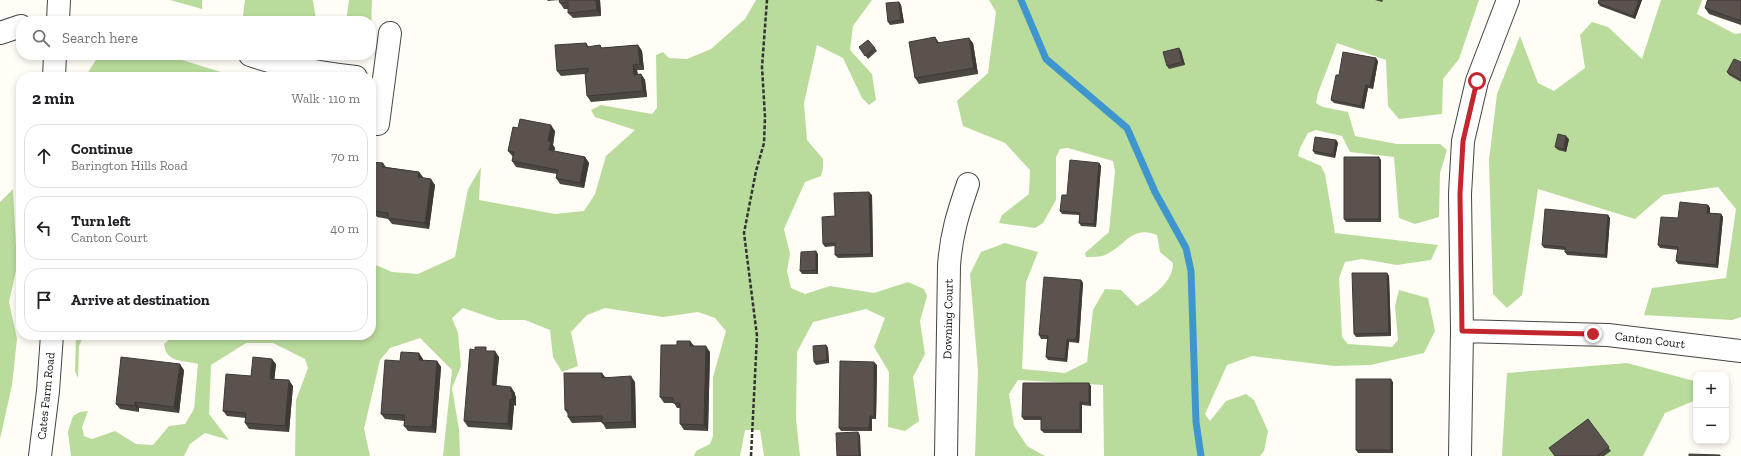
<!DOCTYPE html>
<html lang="en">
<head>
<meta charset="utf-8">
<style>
	:root { --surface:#fff; --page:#f6f6f6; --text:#202124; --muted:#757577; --line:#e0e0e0 }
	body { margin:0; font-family:"Zilla Slab",serif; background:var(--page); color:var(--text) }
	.controls { position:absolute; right:12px; bottom:12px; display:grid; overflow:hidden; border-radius:8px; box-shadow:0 2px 6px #0003 }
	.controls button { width:36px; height:36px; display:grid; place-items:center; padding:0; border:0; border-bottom:1px solid var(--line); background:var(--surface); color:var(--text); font:20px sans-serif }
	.stop { position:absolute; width:12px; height:12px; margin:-9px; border:3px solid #c4262e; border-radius:50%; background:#fff }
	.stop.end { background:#c4262e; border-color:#fff; box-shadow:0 1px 4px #0008 }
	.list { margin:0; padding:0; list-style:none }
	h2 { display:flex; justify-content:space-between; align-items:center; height:52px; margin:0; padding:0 16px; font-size:17px }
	h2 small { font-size:13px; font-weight:400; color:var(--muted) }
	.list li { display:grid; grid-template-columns:26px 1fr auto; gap:12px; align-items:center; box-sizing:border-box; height:64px; margin:0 8px 8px; padding:0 8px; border:1px solid var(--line); border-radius:16px }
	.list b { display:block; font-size:15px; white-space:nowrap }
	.list p { margin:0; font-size:13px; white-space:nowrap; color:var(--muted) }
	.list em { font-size:13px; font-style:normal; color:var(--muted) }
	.icon { flex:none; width:22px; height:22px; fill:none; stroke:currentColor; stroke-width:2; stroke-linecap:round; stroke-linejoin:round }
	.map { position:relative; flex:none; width:1741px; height:456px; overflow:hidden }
	.search { position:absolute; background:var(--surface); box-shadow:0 2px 6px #0003; left:16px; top:16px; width:360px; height:44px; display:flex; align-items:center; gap:10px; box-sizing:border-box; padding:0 14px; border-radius:16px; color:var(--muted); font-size:15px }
	.panel { position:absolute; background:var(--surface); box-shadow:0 2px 6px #0003; left:16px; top:72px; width:360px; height:268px; border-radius:16px }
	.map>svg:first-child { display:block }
	.forest { fill:#b9dc9c }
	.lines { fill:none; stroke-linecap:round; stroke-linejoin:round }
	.stream { stroke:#3f96cf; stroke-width:7 }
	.street-casing { stroke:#444; stroke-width:24 }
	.path { stroke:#333; stroke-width:2.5; stroke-dasharray:4 2; stroke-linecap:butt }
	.street { stroke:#fff; stroke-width:22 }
	.wall { fill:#4d4742 }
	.shaded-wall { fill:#3f3936 }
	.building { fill:#5a524d; stroke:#3f3936 }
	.route { stroke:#c4262e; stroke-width:5 }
	.labels { text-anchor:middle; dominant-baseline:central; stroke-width:4; stroke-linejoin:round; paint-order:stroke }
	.street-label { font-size:12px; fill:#111; stroke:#fff }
</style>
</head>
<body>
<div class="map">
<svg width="1741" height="456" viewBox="0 0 1741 456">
	<rect width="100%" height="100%" fill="#fffdf5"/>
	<path class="forest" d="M170,0H202V9Z
		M245,0H312L313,1L316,19L314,21H247L243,16Z
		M349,0H372L371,32V21H346Z
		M756,0H872L853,26L850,50L872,74L876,100L869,105L862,98L843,58L817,45L804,103L807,140L823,159V168L821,176L805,182L784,229L790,254L787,271L791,288L805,294L830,286L874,293L908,282L924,289L927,296L920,321L925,354L913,377L919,421L905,431L888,427L889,372L874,347L885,318L866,309L813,322L797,352L796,419L800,456H764L760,430H745L740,456H694L696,451L710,444L713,436V377L726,331L715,318L698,312L663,317L605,308L587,315L571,332L578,366L562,372L553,357L550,330L525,320H498L463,308L452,318L458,333L461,366L452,388L459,429L460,456H443L452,370L420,338L390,348L380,360L364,429L370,456H295L296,400L308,368L305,359L273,343H246L211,365L209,414L229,440L205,433L190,444L184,456H71L68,432L73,416L80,412L88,411L82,427L84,436L92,439L115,431L136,444L153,445L169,426L185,424L194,409L198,364C183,360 166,363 164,344L175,335H371V263L392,272L418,274L455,257L468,189L481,167L479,200L555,214L584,211L595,194L606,156L635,130L595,117L591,110L601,105L652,114L657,108L656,55L663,52L669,58L687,59L711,49L745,19Z
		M989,0H1479L1459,59L1443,79L1442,114L1399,119L1388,106L1386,60L1337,43L1318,93L1316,103L1323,107L1348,112L1355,136L1397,144H1440L1447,150L1440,173L1439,217L1415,224L1399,218L1394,157L1350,152L1342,136L1316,130L1308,133L1300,148L1298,156L1321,166L1325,174L1335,233L1438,245L1431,260L1397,265L1362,259L1345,262L1339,278L1342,337L1348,344L1392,347L1398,340L1395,306L1399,290L1428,298L1435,331L1424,353L1370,365L1334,366L1252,356L1227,365L1205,414L1210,421L1226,401L1246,394L1254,400L1268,431L1264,451L1260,456H1104L1103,385L1018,380L1009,394L1014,426L1027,446L1045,456H975L978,371L970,274L981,252L1005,243L1038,252L1026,282L1022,369L1065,373L1087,362L1093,310L1105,289L1121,290L1137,306C1152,296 1173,283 1173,263L1160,252L1157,235C1131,225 1126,246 1105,255C1100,257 1092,257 1086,257L1085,253L1109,232L1115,171L1113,161L1068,148L1060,149L1056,157V200L1043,223L1035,228L999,223L1002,215L1029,194L1030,170L1005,143L963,126L957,101L988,73L996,12Z
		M1661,0H1702L1697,14L1735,34L1741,33V317L1732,320L1644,315L1652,288L1726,278L1736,209L1718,187L1663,195L1635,219L1538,189L1522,295L1507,308L1493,294L1489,160L1497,94L1520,36L1538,83L1554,91L1585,68L1580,35L1592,22L1608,27L1642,59Z
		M99,55L169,56L237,77H85Z
		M13,189L17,266L9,302L17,339L12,385L0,439V202Z
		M76,335H84L79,346L78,378L75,371Z
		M1627,363L1694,381L1696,386V400L1665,413L1643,456H1502L1507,373Z"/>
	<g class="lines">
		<path class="stream" d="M1021,0L1046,59L1127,128L1155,192L1186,248L1191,271L1196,422L1201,456"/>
		<g class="street-casing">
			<path id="street" d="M58,21L59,0
				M0,33L21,26
				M250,55C285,67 320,73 356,77
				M54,77L55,55
				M378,124L390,33
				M1462,331L1608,335L1741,351
				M40,456L48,391L52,335
				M946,456L949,266C951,235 958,213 968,184
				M1460,456L1462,331L1460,194L1463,141L1477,81L1508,0"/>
		</g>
		<path class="path" d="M751,456L757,336L744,233L756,171L764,143L765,117L762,67L767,0"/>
		<use href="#street" class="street"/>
	</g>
	<path class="wall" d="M547,0H600L601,16L573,18L568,13V9H564L560,3L559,0L548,1Z
		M1375,0H1383L1382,2Z
		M1599,0H1642L1635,19L1600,6L1598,3Z
		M1707,0H1741V25L1709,14L1705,8Z
		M899,2L901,5L904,23L890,25L888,22Z
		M935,37L939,43H973L978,74L919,84L915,78Z
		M586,43L589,47L600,45L602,48L638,45L642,51L644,70H637L638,74H641L645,80L647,97L591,102L587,96L585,74L561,76L557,71Z
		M859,47L875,48L877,51L868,59Z
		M1179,48L1181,51L1185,65L1169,69L1167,66Z
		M1378,61L1373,89L1368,88L1364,109L1334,103L1331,100L1339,75Z
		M1741,62V82L1729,75L1727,72Z
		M518,128L555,131L553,145L555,148L554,151L585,157L589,163L584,188L560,184L556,178L557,174L516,167L512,161L513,157L508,151Z
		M1569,139L1566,152L1558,150L1555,147Z
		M1336,140L1338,143L1335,158L1315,154L1313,151Z
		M1381,160V222H1346L1344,219Z
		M371,162L383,163L386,167L419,172L423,178L435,185L429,229L392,224L388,219L377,217L373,211V205H371Z
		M1099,163L1101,166L1096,227L1081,226L1079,223V215L1062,214L1060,211L1067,195Z
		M872,195L873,257L838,258L835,255V246L825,247L823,244L835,216Z
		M1708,205L1710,208V213L1721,214L1723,217L1718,268L1678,264L1676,261L1678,250L1660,248L1658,245L1678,218Z
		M1608,215L1610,218L1607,258L1567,255L1565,252V250L1544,248L1542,245Z
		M818,254V274H802L800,271Z
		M1387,273L1389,276L1391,336L1356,337L1354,334Z
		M1081,280L1083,283L1079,343L1069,342L1067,362L1048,360L1046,357L1047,339H1041L1039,335Z
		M690,341L694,346L710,352L708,431L684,430L680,424V408H677L674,403H664L660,397L677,345Z
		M826,345L828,348L829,363L816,365L814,362Z
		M489,351L499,357L496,386L515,393V395L516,397V406L514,405L512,430L468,427L464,421Z
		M423,359V360L437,361L441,367L436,433L408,431L404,426V421L385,419L381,414L400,361Z
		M276,364L274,379L293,386L289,432L249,429L245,423L246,418L227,416L223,411L251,376Z
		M877,365L876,419H872V431H841L839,428Z
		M184,370L179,413L139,408V412L120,409L116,404Z
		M605,377L635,382L636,428L606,429L602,422L572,423L568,417V414L565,410Z
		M1393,382V453H1358L1356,450Z
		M1091,386V406L1082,405V433H1044L1041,430V420H1024L1022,417Z
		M1588,419L1611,451L1604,456H1555Z"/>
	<path class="shaded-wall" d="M596,0H600L601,16L597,10Z
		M1639,0H1642L1635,19L1633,16Z
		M899,2L901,5L904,23L901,20Z
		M935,37L939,43H937Z
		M969,38L973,43L978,74L974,68Z
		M638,45L642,51L644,70L640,64Z
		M1179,48L1181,51L1185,65L1182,62Z
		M1376,58L1378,61L1373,89L1370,86Z
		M633,65L637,70L638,80L634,75Z
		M641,74L645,80L647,97L643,91Z
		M1366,85L1368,88L1364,109L1361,106Z
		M551,125L555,131L553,145L555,148L553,156L549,150L548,141Z
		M1566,136L1569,139L1566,152L1564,149Z
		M1336,140L1338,143L1335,158L1333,155Z
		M585,157L589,163L584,188L580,183Z
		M1379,157L1381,160V222L1379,219Z
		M1099,163L1101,166L1096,227L1094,224Z
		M419,172L423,177L422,183L418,177Z
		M431,179L435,185L429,229L425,223Z
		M869,192L872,195L873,257L871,254Z
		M1708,205L1710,208V216L1707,213Z
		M1721,214L1723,217L1718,268L1716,265Z
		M1608,215L1610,218L1607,258L1605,255Z
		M816,251L818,254V274L816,270Z
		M1387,273L1389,276L1391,336L1389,333Z
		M1081,280L1083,283L1079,343L1076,340Z
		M1067,339L1069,342L1067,362L1065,359Z
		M690,341L694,346H690Z
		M826,345L828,348L829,363L827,360Z
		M706,346L710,352L708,431L704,425Z
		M495,351L499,357L496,391L492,385Z
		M419,353L423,359V366L419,360Z
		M272,359L276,364L274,384L270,379Z
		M437,361L441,367L436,433L432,427Z
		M874,362L877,365L876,419L874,416Z
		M180,364L184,370L179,413L174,407Z
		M602,373L606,378H602Z
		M631,376L635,382L636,428L632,422Z
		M1391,379L1393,382V453L1391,450Z
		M289,380L293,386L289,432L285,426Z
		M1089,383L1091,386V406L1089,403Z
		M511,387L515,393V395L516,397V406L512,400L510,391Z
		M510,399L514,405L512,430L508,424Z
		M135,402L139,408V412L135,406Z
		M1080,402L1082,405V433L1080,430Z
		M870,416L872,419V431L869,428Z
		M858,432L860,435L861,456H859Z"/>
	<path class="building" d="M559,0H596L597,10L568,13V2L560,3Z
		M1599,0H1639L1633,16L1598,3Z
		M1708,0H1741V21L1705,8Z
		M899,2L901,20L888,22L886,3Z
		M935,37L937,43L969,38L974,68L915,78L909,42Z
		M868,40L875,48L865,56L859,47Z
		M586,43L587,47L600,45L601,48L638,45L640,64L633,65L634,75L641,74L643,91L587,96L585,72H588V68L557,71L555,45Z
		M1179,48L1182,62L1167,66L1163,52Z
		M1343,52L1376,58L1370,86L1366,85L1361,106L1331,100L1336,75H1339Z
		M1734,59L1741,62V80L1727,72Z
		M520,119L551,125L548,141L551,142L549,150L585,157L580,183L556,178L558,170L512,161L514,152L508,151L513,127L518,128Z
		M1558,134L1566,136L1564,149L1555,147Z
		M1315,137L1336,140L1333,155L1313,151Z
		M1344,157H1379V219H1344Z
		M1070,160L1099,163L1094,224L1079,223L1080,213L1060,211L1062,195H1067Z
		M371,162L383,163L382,167L419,172L418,177L431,179L425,223L388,218V213L373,211L374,200H371Z
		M869,192L871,254L835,255V243L823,244L822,217L835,216L834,193Z
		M1680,202L1708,205L1707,213L1721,214L1716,265L1676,261L1678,247L1658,245L1661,217L1678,218Z
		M1545,209L1608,215L1605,255L1565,252V247L1542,245Z
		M816,251V270L800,271L801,252Z
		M1352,273H1387L1389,333L1354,334Z
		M1044,277L1081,280L1076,340L1067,339L1065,359L1046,357L1048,336L1039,335Z
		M677,341H690V346H706L704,425L680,424V403H673V398L660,397L661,345H677Z
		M826,345L827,360L814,362L813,346Z
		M475,347H486V351H495L492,385L511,387L510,391L512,392V400L510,399L508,424L464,421L470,349L475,350Z
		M401,352L419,353V360L437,361L432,427L404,426L405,415L381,414L385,360L400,361Z
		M121,357L180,364L174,407L135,402V406L116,404Z
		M253,357L272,359L270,379L289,380L285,426L245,423L246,413L223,411L226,374L251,376Z
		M840,361L874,362V416H870L869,428H839Z
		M564,373H602V378L631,376L632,422L602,423V416L568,417V410H565Z
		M1356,379H1391V450H1356Z
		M1023,383H1089V403L1080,402V430H1041V417H1022Z
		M1588,419L1609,447L1597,456H1555L1549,448Z
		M858,432L859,456H837L836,433Z
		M1689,454L1720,455V456H1689Z"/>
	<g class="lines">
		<path class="route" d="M1477,81L1463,141L1460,194L1462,331L1593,334"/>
	</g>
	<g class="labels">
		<g class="street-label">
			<text transform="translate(948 319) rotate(-89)">Downing Court</text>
			<text transform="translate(1650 340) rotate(7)">Canton Court</text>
			<text transform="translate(46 396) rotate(-84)">Cates Farm Road</text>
		</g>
	</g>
</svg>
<div class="controls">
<button>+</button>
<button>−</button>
</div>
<div class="stop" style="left:1477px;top:81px"></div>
<div class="stop end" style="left:1593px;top:334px"></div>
<div class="search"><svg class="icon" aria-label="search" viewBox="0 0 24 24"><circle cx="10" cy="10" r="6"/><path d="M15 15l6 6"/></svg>Search here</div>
<section class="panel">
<h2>2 min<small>Walk · 110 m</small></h2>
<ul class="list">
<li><svg class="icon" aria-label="ahead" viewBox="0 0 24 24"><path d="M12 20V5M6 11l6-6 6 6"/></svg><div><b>Continue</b><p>Barington Hills Road</p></div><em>70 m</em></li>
<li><svg class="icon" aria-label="left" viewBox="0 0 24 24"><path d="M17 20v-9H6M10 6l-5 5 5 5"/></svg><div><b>Turn left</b><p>Canton Court</p></div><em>40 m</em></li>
<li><svg class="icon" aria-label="arrive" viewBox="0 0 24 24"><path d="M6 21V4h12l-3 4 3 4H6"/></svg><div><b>Arrive at destination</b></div></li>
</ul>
</section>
</div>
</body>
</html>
